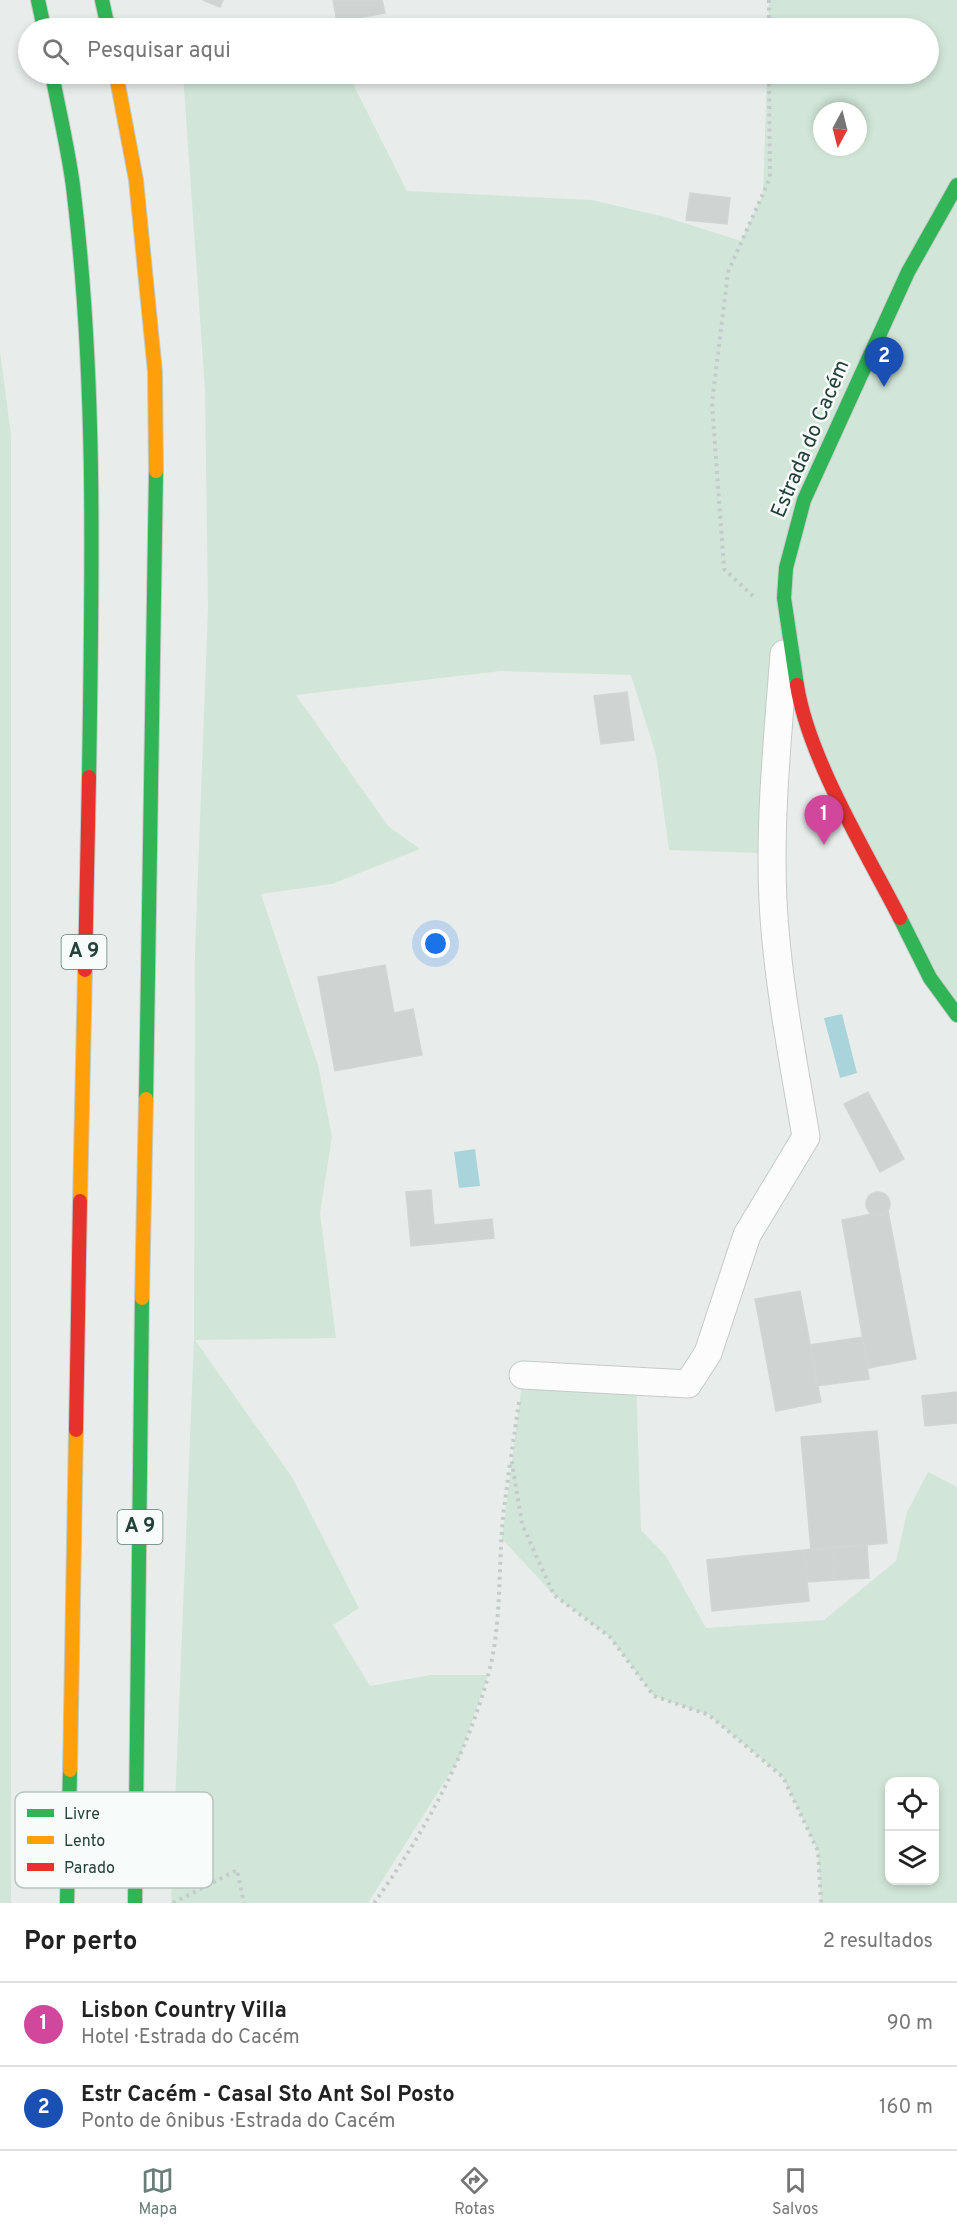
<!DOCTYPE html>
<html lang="pt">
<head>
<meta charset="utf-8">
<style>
	:root { --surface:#fff; --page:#f2f2f2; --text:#222; --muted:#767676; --line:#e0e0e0; --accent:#697e78 }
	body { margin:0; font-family:Overpass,sans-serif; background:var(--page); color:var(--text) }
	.controls { position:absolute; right:18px; bottom:18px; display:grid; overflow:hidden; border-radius:12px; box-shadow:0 3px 9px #0003 }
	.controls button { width:54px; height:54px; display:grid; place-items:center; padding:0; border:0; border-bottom:2px solid var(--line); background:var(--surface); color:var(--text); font:30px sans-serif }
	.compass { position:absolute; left:813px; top:102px; width:54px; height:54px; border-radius:50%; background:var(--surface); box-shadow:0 3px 9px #0003; rotate:187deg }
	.you { position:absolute; left:436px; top:944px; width:21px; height:21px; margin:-15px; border:4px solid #fff; border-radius:50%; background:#1a73e8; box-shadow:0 0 0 9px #1a73e833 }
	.badge { display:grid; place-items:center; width:39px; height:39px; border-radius:50%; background:var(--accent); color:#fff; font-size:20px; font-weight:700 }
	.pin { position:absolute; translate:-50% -50px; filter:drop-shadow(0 2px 3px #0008) }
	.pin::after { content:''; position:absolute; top:32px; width:21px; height:18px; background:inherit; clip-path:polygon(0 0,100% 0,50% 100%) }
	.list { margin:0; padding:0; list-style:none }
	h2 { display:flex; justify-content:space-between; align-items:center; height:78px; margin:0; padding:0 24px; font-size:26px }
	h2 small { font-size:20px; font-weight:400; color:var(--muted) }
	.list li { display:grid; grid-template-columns:39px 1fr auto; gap:18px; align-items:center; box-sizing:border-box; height:84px; padding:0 24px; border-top:2px solid var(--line) }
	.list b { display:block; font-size:22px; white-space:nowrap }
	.list p { margin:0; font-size:20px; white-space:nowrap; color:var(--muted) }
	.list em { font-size:20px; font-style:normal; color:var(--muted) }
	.icon { flex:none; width:33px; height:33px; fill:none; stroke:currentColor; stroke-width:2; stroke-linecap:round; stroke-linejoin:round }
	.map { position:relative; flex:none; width:957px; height:1903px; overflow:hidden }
	.search { position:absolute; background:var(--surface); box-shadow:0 3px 9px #0003; left:18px; right:18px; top:18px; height:66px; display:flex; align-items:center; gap:15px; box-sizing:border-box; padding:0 21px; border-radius:33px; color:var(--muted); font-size:22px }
	.sheet { height:246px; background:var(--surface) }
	nav { display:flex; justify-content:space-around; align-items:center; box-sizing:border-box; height:84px; border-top:2px solid var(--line); background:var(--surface); font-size:16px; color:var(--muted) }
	nav a { display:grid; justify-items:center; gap:3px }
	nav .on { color:var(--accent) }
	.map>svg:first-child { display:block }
	.green { fill:#d1e6d8; fill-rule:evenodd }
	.water { fill:#a9d4db }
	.building { fill:#cfd4d2; stroke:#d1d6d4; stroke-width:1.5 }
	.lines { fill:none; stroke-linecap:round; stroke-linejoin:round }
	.street-casing { stroke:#c5cac8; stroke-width:29 }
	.fast-casing { stroke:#c3cbc8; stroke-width:16 }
	.slow-casing { stroke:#c3cbc8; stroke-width:16 }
	.jam-casing { stroke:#c3cbc8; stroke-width:16 }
	.path { stroke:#c3ccca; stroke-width:4; stroke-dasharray:3 4.5; stroke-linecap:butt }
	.street { stroke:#fcfcfc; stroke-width:27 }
	.fast { stroke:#30b455; stroke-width:14 }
	.slow { stroke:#ff9f0a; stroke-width:14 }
	.jam { stroke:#e5322d; stroke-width:14 }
	.labels { text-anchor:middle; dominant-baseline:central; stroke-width:5; stroke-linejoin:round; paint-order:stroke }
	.shield { fill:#f7fbf9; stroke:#637a73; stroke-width:1.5 }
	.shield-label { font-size:20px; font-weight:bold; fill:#24423a }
	.street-label { font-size:21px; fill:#24423a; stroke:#f7fbf9 }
	.key { fill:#f7fbf9; stroke:#b8c4c0; stroke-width:1.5 }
	.key-label { font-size:16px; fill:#24423a }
</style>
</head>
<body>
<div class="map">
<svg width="957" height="1903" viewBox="0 0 957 1903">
	<rect width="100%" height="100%" fill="#e8edeb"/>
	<path class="green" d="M769,0H957V1015L826,772L786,629L759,853L669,850L656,755L631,675L501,671L296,695L388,826L420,849L332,884L261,894L318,1065L332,1137L320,1213L336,1338L195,1340L292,1477L359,1608L333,1625L370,1686L430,1675H488L459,1759L368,1903H171L194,1340L195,951L208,608L205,390L183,74H348L407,191L592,200L665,217L741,241L763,194L767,74H928V28H768ZM822,111H858V147H822Z
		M0,351L11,435V1903H0Z
		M523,1375L636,1380L641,1530L666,1556L706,1628L824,1620L896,1561L907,1512L928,1472L957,1487V1903H821L818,1851L783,1777L709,1715L654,1696L610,1637L554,1595L502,1539ZM890,1782H934V1880H890Z"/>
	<path class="water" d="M842,1014L857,1073L840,1078L824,1018Z
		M475,1149L480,1186L459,1188L454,1152Z"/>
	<path class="building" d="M203,0H223L220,7Z
		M333,0H382L385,13L337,22Z
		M690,193L730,198L727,224L686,220Z
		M627,692L634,740L601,744L594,696Z
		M385,965L394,1013L413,1009L422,1055L335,1071L318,977Z
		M868,1092L904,1159L880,1172L844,1104Z
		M431,1190L434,1225L492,1219L494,1238L411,1246L406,1192Z
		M866 1204a12 12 0 1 1 24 0a12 12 0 1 1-24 0Z
		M888,1211L916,1359L868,1368L842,1220L871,1214L882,1215Z
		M800,1291L821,1402L776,1411L755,1299Z
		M863,1337L869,1379L816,1386L810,1345Z
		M957,1392V1423L925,1426L922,1396Z
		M877,1431L887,1543L811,1550L801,1437Z
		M867,1545L869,1578L835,1580L833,1547Z
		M833,1547L835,1580L807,1582L804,1550Z
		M804,1550L809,1601L712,1611L707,1560Z"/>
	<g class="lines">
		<g class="street-casing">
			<path id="street" d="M523,1375L688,1384L708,1353L747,1235L806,1137C793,1059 777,980 773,901C769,821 778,734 784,654"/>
		</g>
		<g class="fast-casing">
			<path id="fast" d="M38,0L44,28
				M102,0L108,28
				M52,74C59,111 68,148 73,186C97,382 92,580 89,777
				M797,685L784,598L786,568L804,500L908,272L957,185
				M900,918L930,978L957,1015
				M146,1099L156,471
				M67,1903L70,1770
				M135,1903L142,1298"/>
		</g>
		<g class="slow-casing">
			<path id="slow" d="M116,74L136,180L155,372L156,471
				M80,1201L85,970
				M142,1298L146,1099
				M70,1770L76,1430"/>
		</g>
		<g class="jam-casing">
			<path id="jam" d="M797,685C808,757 866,852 900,918
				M85,970L89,777
				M76,1430L80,1201"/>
		</g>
		<path class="path" d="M769,0V28
			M753,596L724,569L712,403L728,272L770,178L769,74
			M519,1402L511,1457L522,1524L554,1595L610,1637L654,1696L709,1715L783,1777L818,1851L821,1903
			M173,1903L237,1870L244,1903
			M374,1903C422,1837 467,1755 488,1676C502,1624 498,1570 503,1517C505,1499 508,1481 510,1462"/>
		<use href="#street" class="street"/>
		<use href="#fast" class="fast"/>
		<use href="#slow" class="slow"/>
		<use href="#jam" class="jam"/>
	</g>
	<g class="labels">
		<g class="shield">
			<rect x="61.5" y="935" width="45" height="34" rx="4.5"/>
			<rect x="117.5" y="1510" width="45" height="34" rx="4.5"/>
		</g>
		<g class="shield-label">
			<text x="84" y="952">A 9</text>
			<text x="140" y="1527">A 9</text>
		</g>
		<g class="street-label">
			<text transform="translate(811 439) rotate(-67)">Estrada do Cacém</text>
		</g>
	</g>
	<rect x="15" y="1792" width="198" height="96" rx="9" class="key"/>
	<rect x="27" y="1809" width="27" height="8" fill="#30b455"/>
	<rect x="27" y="1836" width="27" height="8" fill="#ff9f0a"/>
	<rect x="27" y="1863" width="27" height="8" fill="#e5322d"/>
	<g class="key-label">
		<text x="64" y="1819">Livre</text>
		<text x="64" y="1846">Lento</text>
		<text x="64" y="1873">Parado</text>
	</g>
</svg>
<div class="controls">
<button><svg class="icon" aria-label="locate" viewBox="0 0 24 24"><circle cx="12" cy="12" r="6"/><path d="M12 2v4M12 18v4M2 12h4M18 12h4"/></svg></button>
<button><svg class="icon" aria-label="layers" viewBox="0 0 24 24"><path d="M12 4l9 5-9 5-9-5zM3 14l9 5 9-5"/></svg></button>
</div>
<svg class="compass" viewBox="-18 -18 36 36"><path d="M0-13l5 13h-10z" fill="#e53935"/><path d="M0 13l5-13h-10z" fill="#767676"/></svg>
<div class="you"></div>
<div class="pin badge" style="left:824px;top:845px;background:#d1479c">1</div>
<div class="pin badge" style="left:884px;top:387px;background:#1a4fb4">2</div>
<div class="search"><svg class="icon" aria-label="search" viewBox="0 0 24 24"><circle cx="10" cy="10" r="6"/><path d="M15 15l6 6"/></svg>Pesquisar aqui</div>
</div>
<section class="sheet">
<h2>Por perto<small>2 resultados</small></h2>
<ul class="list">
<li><span class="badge" style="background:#d1479c">1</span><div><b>Lisbon Country Villa</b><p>Hotel · Estrada do Cacém</p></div><em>90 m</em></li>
<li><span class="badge" style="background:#1a4fb4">2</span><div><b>Estr Cacém - Casal Sto Ant Sol Posto</b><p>Ponto de ônibus · Estrada do Cacém</p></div><em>160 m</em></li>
</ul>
</section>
<nav>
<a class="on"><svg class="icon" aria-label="map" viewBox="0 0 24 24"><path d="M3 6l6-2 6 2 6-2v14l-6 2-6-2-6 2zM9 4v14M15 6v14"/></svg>Mapa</a>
<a><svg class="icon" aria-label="directions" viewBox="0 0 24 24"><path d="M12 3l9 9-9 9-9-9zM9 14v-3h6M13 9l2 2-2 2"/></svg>Rotas</a>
<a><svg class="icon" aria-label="saved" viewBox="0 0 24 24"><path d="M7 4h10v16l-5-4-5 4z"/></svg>Salvos</a>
</nav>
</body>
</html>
